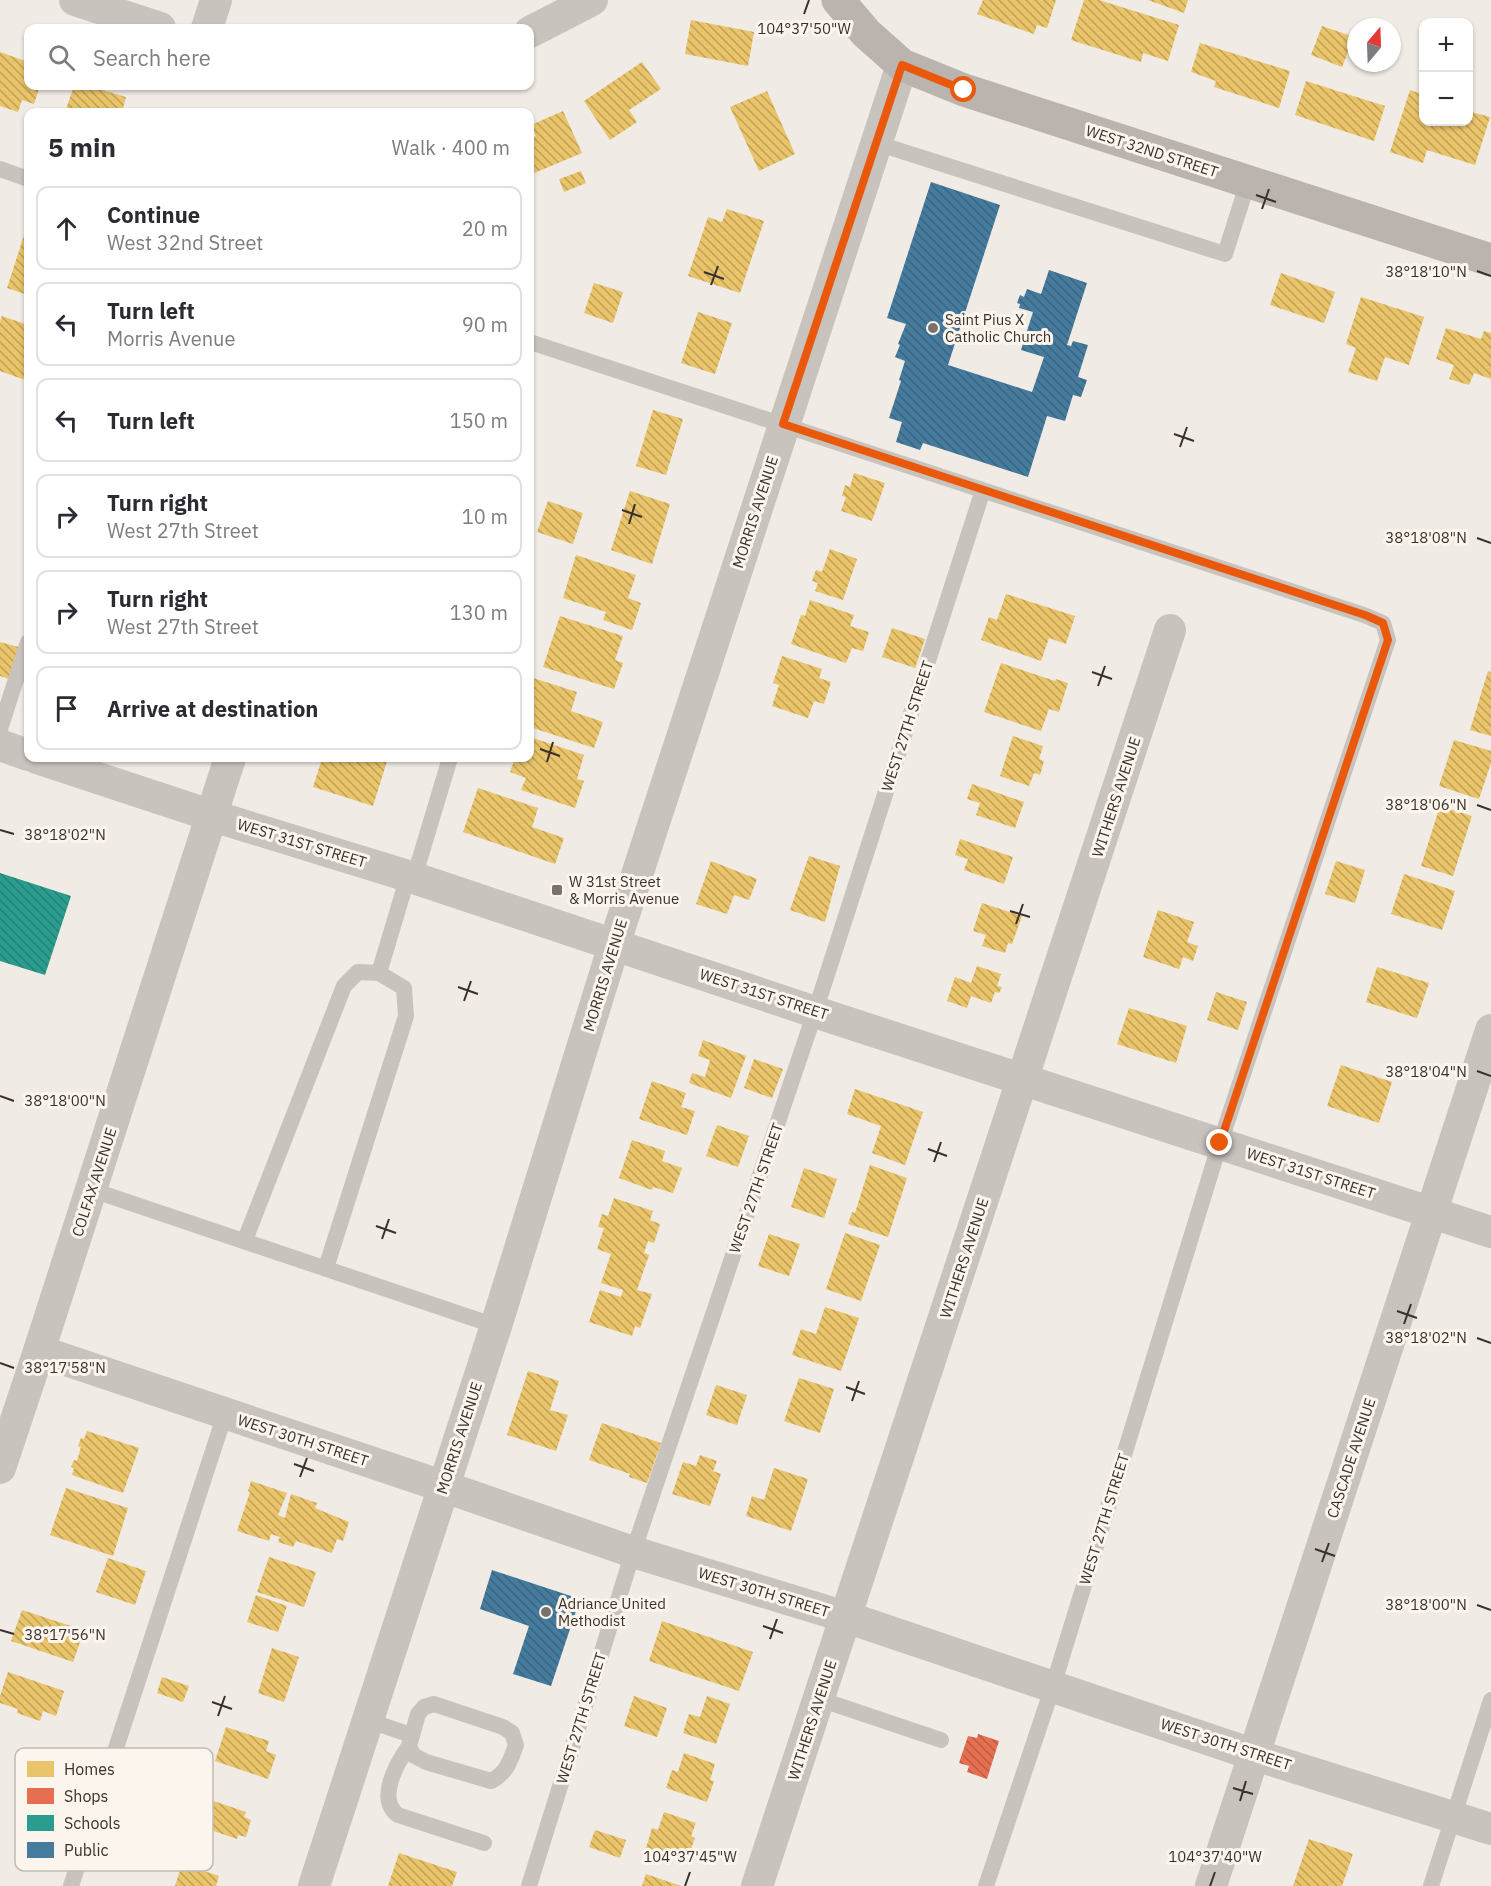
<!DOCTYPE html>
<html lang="en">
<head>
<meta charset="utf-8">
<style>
	:root { --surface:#fff; --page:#f2f2f3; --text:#2b2b33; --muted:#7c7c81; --line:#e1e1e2 }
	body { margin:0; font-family:"IBM Plex Sans",sans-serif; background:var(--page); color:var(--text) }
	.controls { position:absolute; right:18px; top:18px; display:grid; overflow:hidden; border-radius:12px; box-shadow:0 2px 4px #0004 }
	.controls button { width:54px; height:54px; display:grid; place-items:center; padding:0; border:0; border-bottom:2px solid var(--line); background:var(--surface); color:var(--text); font:30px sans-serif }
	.compass { position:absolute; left:1347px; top:18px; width:54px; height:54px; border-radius:50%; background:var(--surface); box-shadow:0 2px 4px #0004; rotate:19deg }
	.stop { position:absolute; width:18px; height:18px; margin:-14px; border:4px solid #ea580c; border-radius:50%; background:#fff }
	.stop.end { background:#ea580c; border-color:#fff; box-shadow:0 2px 6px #0008 }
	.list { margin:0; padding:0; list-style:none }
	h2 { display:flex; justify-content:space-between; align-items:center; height:78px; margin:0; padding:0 24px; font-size:26px }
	h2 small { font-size:20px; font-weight:400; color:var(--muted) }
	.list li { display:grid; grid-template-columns:39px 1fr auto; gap:18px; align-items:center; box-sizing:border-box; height:84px; margin:0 12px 12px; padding:0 12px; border:2px solid var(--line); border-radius:12px }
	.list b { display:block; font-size:22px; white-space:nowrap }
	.list p { margin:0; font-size:20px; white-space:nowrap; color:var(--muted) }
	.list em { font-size:20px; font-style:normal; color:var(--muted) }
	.icon { flex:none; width:33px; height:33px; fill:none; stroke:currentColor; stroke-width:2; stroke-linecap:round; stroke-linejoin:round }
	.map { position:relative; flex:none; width:1491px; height:1886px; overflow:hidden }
	.search { position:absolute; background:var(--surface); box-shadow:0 2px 4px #0004; left:24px; top:24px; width:510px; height:66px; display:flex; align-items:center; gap:15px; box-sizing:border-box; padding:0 21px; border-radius:12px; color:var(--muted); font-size:22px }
	.panel { position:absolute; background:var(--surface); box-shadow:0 2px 4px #0004; left:24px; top:108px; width:510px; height:654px; border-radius:12px }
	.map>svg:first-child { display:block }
	.homes { fill:url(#homes-back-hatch) }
	.shops { fill:url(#shops-back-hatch) }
	.schools { fill:url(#schools-back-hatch) }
	.public { fill:url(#public-back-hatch) }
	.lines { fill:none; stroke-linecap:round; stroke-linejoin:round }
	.lane { stroke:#c9c3be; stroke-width:16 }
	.street { stroke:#c9c3be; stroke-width:32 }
	.secondary { stroke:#bab3ae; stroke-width:33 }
	.route { stroke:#ea580c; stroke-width:8 }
	.ticks { fill:none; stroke:#3b302b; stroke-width:2 }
	.poi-dot { fill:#7a716c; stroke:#fbf5ee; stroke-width:2 }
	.labels { text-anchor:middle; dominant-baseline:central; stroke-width:6; stroke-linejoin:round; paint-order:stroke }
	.street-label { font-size:15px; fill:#3b302b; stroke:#fbf5ee }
	.poi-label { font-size:15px; fill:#3b302b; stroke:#fbf5ee; text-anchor:start }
	.key { fill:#fbf5ee; stroke:#c1bab4; stroke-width:1.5 }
	.key-label { font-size:16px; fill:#3b302b }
	.ticks-label { font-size:15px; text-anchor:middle; fill:#3b302b; stroke:#fbf5ee; stroke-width:6; stroke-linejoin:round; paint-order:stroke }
</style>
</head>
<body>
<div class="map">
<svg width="1491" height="1886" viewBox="0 0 1491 1886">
	<defs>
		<pattern id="homes-back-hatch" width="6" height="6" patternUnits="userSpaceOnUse" patternTransform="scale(1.5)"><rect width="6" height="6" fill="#e9c46a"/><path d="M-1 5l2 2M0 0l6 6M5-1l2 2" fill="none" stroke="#bea057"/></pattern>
		<pattern id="shops-back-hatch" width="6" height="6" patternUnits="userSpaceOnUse" patternTransform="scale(1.5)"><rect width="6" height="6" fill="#e76f51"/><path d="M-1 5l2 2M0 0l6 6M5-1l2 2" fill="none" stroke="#bc5c43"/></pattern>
		<pattern id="schools-back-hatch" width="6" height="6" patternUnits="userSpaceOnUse" patternTransform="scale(1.5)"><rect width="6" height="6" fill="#2a9d8f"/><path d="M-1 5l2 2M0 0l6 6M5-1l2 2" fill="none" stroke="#258075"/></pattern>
		<pattern id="public-back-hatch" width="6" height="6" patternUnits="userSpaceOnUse" patternTransform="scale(1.5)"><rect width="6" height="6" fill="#457b9d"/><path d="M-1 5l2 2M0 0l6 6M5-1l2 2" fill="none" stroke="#3b6580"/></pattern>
	</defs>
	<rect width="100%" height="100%" fill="#f0ebe5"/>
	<path class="homes" d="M983,0H1056L1047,28L1037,25L1034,34L977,14Z
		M1084,0H1099L1179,25L1168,61L1143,53L1141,62L1071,40Z
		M1148,0H1188L1184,13Z
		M691,20L754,32L748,66L685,54Z
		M1322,26L1354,37L1342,67L1311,55Z
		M1200,43L1290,71L1279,108L1214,87L1216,81L1191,72Z
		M0,52L28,62V86H40L34,104L22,100L18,112L0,106Z
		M642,62L661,89L629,110L637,122L610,140L584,101Z
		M1306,81L1385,106L1374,141L1295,115Z
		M74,86H88L126,97L122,112H65Z
		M1410,90L1424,95V122H1468V111L1490,117L1475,165L1427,150L1423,163L1390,152Z
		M767,91L795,154L759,171L730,107Z
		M563,111L582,153L532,174L530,167V139L536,136L531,125Z
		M581,171L586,183L564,192L559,179Z
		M727,209L764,221L740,293L688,276L708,217L722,222Z
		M28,223V295L7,288Z
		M1281,273L1335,292L1324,323L1270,305Z
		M594,283L623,292L613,323L584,313Z
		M1361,297L1424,317L1409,365L1385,357L1377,381L1348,372L1356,348L1346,344Z
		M698,312L732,323L715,374L681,363Z
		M2,316L28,325V381L0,371V321Z
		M1446,328L1481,339L1484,331L1491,333V379L1474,373L1469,385L1449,379L1454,365L1436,359Z
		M653,410L683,419L666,475L636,466Z
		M854,473L885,483L872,521L841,511L846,497L842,496L845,485L850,487Z
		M630,491L670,504L652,564L611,550Z
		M548,501L583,513L573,544L537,532Z
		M830,549L857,559L843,600L815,591L818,583L812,581L816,570L822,572Z
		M576,555L636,575L628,598L641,603L632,630L603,620L606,612L563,598Z
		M1006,594L1075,616L1066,644L1049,638L1041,661L981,640L989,617L997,620Z
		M810,600L854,615L850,626L869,632L863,651L852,648L846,663L791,644L801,615L805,616Z
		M560,616L623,636L615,660L623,663L614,689L543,667Z
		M892,628L925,639L915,668L882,657Z
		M0,642L22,648L12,680L0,676Z
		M782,656L822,669L819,678L831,682L824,704L814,701L808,718L772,706L779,685L773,683Z
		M1001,663L1055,681L1056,679L1068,683L1059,712L1049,709L1041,731L984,712Z
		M1488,671L1491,672V736L1470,730Z
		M530,677L577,692L571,711L603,722L594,748L530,727Z
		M1013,736L1043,746L1039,759L1044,761L1040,775L1034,773L1029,786L1000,776Z
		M530,737L584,755L577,779L584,781L575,808L521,790L526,778L510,772L515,758H530Z
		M1454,740L1491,751V763L1479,799L1439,786Z
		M307,758H388L373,806L313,787L321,762Z
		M972,784L1024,802L1015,828L976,815L980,803L967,799Z
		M478,788L538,808L532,827L564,838L555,864L463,832Z
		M1440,806L1472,816L1453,876L1421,866Z
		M960,839L1013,857L1004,884L964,870L968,859L955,855Z
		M809,856L840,866L825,922L790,910Z
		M711,861L757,879L749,900L734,895L727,914L696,904Z
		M1336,861L1365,870L1355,903L1325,894Z
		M1404,874L1455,891L1442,930L1391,914Z
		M982,903L1022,916L1012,944L1008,943L1005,953L982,946L986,935L973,931Z
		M1158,910L1194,922L1187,942L1198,946L1193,961L1183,957L1179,969L1143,957Z
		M977,966L1001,974L997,986L1002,987L999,993L995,992L991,1003L971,996L967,1008L947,1001L955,977L971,983Z
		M1377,967L1429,983L1417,1018L1366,1002Z
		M1216,992L1247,1002L1238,1030L1207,1020Z
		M1129,1008L1187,1026L1176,1063L1117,1044Z
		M703,1040L746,1056L731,1098L689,1083L692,1073L705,1077L710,1060L698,1056Z
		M754,1059L783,1069L772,1098L744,1088Z
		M1341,1065L1392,1082L1379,1123L1327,1106Z
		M652,1081L686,1093L681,1107L695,1111L687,1135L639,1119Z
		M855,1089L923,1112L905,1165L872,1153L881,1126L847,1114Z
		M717,1125L749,1136L738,1167L706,1156Z
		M632,1140L665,1151L662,1161L682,1168L673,1193L653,1187L652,1190L619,1178Z
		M870,1165L907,1178L888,1237L848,1224L852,1212L855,1213Z
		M804,1168L837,1179L824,1218L791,1207Z
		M614,1198L653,1211L650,1220L660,1224L654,1243L648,1241L644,1253L649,1255L637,1290L652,1294L640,1328L635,1326L632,1336L589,1322L600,1290L621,1297L623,1290L601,1283L611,1254L597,1249L604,1228L598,1227L602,1214L608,1216Z
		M845,1233L880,1245L861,1301L826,1289Z
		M769,1234L800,1244L789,1276L758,1266Z
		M825,1307L859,1318L841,1371L792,1355L801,1329L816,1334Z
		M528,1371L559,1381L550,1410L568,1415L556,1451L507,1435Z
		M799,1378L834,1389L820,1433L784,1421Z
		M716,1385L747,1395L737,1425L706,1415Z
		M602,1423L661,1443L647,1483L629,1477L630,1474L589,1460Z
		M87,1431L139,1448L123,1493L72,1475L74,1468L71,1467L74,1460L77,1461L81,1447L78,1446L81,1438L84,1439Z
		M700,1455L717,1461L713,1471L721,1474L710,1506L672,1494L683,1462L696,1466Z
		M774,1468L808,1479L791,1531L746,1516L752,1496L764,1500Z
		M251,1481L287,1493L278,1515L285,1518L291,1494L317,1503L315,1508L349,1522L343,1541L337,1539L332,1553L296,1541L293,1547L278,1542L280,1537L271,1534L269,1541L237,1531L250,1492L248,1491Z
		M66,1488L128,1508L113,1556L50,1535Z
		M269,1557L316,1572L304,1607L257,1592Z
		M108,1558L146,1571L135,1605L96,1592Z
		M256,1595L287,1606L278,1632L247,1622Z
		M22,1610L71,1626L69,1632L82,1637L73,1662L11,1641Z
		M662,1621L753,1652L739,1691L649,1661Z
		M272,1648L299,1657L284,1702L258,1693Z
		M8,1672L64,1691L56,1716L43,1711L40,1721L17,1713L18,1709L0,1703V1696Z
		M162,1677L189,1686L183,1702L157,1693Z
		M634,1696L667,1708L657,1737L624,1726Z
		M707,1696L730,1704L716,1744L683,1733L689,1714L700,1717Z
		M226,1727L269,1741L266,1751L276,1755L268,1779L215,1761Z
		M684,1753L715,1764L710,1780L714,1781L707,1802L666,1788L672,1770L678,1772Z
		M199,1796L246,1812L244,1817L251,1820L246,1837L238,1835L237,1839L190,1823Z
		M664,1812L696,1823L691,1836L695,1838L687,1860L653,1849L652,1850L646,1848L652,1828L658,1830Z
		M595,1830L626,1840L620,1858L589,1847Z
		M1309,1839L1353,1854L1342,1886H1293Z
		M399,1853L457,1872L452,1886H388Z
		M182,1864L219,1876L216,1886H175Z
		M646,1874L681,1886H642Z"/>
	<path class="shops" d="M978,1734L999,1741L987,1779L967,1772L969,1766L959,1763L968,1736L977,1738Z"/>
	<path class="schools" d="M0,873L71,896L45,975L0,961Z"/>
	<path class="public" d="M931,182L1000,205L948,365L1032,392L1044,357L1021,350L1033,312L1019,308L1020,304L1017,303L1020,295L1024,297L1027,289L1041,294L1049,270L1087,283L1067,345L1071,346L1073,341L1088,345L1078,377L1087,380L1081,397L1073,395L1065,421L1047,416L1028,477L923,443L920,450L896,442L902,422L889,418L901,381L899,380L905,361L895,357L900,345L898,344L906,324L887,318Z
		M492,1570L580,1599L551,1686L513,1674L529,1626L480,1609Z"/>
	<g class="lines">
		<path class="lane" d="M876,143L1225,254L1248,182
			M0,169L28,179
			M530,342L1364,615L1383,623L1388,640L1220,1143L1053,1686L986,1886
			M0,729L28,642
			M414,878L450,758
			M379,973L408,876
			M92,1190L496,1326
			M245,1240L344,986L358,972L379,973L404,988L406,1016L326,1268
			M819,1699L941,1740
			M434,1704L503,1727L512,1733L516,1745C510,1761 507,1773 491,1781L426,1762L413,1755L409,1746L418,1714L424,1707Z
			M367,1720L411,1735
			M409,1746C397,1763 376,1799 398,1815L484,1843
			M71,1886L225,1414
			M529,1886L633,1552L815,1012L983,490
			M1431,1886L1491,1700"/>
		<path class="street" d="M75,0L160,28
			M207,28L216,0
			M530,32L592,0
			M0,745L28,755
			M37,758L213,816L408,876L815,1012L1491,1232
			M39,1351L442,1486L633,1552L846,1617L1255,1755L1491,1829
			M0,1468L39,1351L230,758
			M314,1886L496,1326L614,945L902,65
			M757,1886L1170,630
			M1211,1886L1491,1030"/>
		<path class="secondary" d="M838,0L866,33L902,65L964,90L1491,260"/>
	</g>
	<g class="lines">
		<path class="route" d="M964,90L902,65L783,424L1365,615L1383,623L1388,640L1220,1143"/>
	</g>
	<path class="ticks" d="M804,14L809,0M1256,195L1276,202M1262,209L1269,189M1477,271L1491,276M704,272L724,279M711,285L718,266M1174,434L1194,441M1180,447L1187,427M622,510L642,517M629,524L635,504M1477,538L1491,543M1092,672L1112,679M1098,686L1105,666M540,749L560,756M547,762L553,742M1477,805L1491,810M0,830L14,834M1010,911L1030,917M1016,924L1023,904M458,987L478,994M464,1001L471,981M1477,1071L1491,1076M0,1096L14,1101M928,1149L947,1156M934,1162L941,1142M376,1226L396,1233M382,1239L389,1219M1397,1311L1417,1318M1404,1324L1411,1304M1477,1338L1491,1343M0,1363L14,1368M846,1387L865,1394M852,1401L859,1381M294,1464L314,1471M300,1477L307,1458M1315,1549L1335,1556M1322,1562L1329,1543M1477,1605L1491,1610M763,1626L783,1633M0,1630L14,1634M770,1639L777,1619M212,1702L232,1709M218,1716L225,1696M1233,1788L1253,1794M1240,1801L1246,1781M685,1886L690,1872M1210,1886L1215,1872"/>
	<g class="poi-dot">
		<circle cx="933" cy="328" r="6"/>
		<rect x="551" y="884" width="12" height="12" rx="3"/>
		<circle cx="546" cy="1612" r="6"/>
	</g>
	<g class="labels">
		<g class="street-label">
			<text transform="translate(1152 151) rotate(18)">WEST 32ND STREET</text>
			<text transform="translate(755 512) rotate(-72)">MORRIS AVENUE</text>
			<text transform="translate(907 726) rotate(-72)">WEST 27TH STREET</text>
			<text transform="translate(1116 797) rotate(-72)">WITHERS AVENUE</text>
			<text transform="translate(302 843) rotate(17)">WEST 31ST STREET</text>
			<text transform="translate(605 975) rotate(-73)">MORRIS AVENUE</text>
			<text transform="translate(764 994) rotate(18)">WEST 31ST STREET</text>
			<text transform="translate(1311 1173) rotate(18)">WEST 31ST STREET</text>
			<text transform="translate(94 1182) rotate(-72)">COLFAX AVENUE</text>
			<text transform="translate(756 1188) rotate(-71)">WEST 27TH STREET</text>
			<text transform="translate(964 1258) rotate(-72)">WITHERS AVENUE</text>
			<text transform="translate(459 1438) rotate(-72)">MORRIS AVENUE</text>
			<text transform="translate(303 1440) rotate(18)">WEST 30TH STREET</text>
			<text transform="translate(1351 1458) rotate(-72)">CASCADE AVENUE</text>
			<text transform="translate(1104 1519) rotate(-73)">WEST 27TH STREET</text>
			<text transform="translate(764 1592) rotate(17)">WEST 30TH STREET</text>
			<text transform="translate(581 1718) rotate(-73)">WEST 27TH STREET</text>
			<text transform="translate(812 1720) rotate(-72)">WITHERS AVENUE</text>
			<text transform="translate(1226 1744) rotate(18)">WEST 30TH STREET</text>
		</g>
		<g class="poi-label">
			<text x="945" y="319">Saint Pius X<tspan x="945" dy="17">Catholic Church</tspan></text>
			<text x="569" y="881">W 31st Street<tspan x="569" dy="17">&amp; Morris Avenue</tspan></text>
			<text x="558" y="1603">Adriance United<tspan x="558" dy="17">Methodist</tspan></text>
		</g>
	</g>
	<rect x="15" y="1748" width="198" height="123" rx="9" class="key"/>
	<rect x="27" y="1761" width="27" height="16" fill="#e9c46a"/>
	<rect x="27" y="1788" width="27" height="16" fill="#e76f51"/>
	<rect x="27" y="1815" width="27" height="16" fill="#2a9d8f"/>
	<rect x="27" y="1842" width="27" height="16" fill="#457b9d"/>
	<g class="key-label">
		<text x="64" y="1775">Homes</text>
		<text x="64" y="1802">Shops</text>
		<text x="64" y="1829">Schools</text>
		<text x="64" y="1856">Public</text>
	</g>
	<g class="ticks-label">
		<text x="804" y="34">104°37'50"W</text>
		<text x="1426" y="277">38°18'10"N</text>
		<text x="1426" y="543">38°18'08"N</text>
		<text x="1426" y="810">38°18'06"N</text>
		<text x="65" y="840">38°18'02"N</text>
		<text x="1426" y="1077">38°18'04"N</text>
		<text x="65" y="1106">38°18'00"N</text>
		<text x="1426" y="1343">38°18'02"N</text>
		<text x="65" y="1373">38°17'58"N</text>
		<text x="1426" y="1610">38°18'00"N</text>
		<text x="65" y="1640">38°17'56"N</text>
		<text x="690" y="1862">104°37'45"W</text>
		<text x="1215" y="1862">104°37'40"W</text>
	</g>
</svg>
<div class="controls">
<button>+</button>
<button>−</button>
</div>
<svg class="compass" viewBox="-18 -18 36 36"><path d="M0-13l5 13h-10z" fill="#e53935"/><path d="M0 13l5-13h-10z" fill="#7c7c81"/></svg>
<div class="stop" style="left:964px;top:90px"></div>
<div class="stop end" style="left:1220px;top:1143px"></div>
<div class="search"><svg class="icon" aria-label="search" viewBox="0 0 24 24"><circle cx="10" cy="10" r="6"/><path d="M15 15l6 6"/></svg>Search here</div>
<section class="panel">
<h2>5 min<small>Walk · 400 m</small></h2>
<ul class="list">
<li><svg class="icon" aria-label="ahead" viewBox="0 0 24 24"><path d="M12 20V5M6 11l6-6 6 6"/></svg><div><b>Continue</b><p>West 32nd Street</p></div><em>20 m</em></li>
<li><svg class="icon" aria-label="left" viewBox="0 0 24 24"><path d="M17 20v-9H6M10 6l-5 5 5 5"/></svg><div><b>Turn left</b><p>Morris Avenue</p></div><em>90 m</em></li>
<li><svg class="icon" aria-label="left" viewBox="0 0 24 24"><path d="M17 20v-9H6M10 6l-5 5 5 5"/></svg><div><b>Turn left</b></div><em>150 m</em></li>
<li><svg class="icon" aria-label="right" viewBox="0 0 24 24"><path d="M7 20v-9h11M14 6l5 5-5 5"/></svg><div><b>Turn right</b><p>West 27th Street</p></div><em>10 m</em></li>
<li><svg class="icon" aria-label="right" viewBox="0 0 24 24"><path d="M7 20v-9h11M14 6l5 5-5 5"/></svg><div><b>Turn right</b><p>West 27th Street</p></div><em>130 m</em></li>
<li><svg class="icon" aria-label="arrive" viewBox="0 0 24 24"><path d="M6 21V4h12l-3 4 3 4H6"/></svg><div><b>Arrive at destination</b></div></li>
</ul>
</section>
</div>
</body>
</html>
